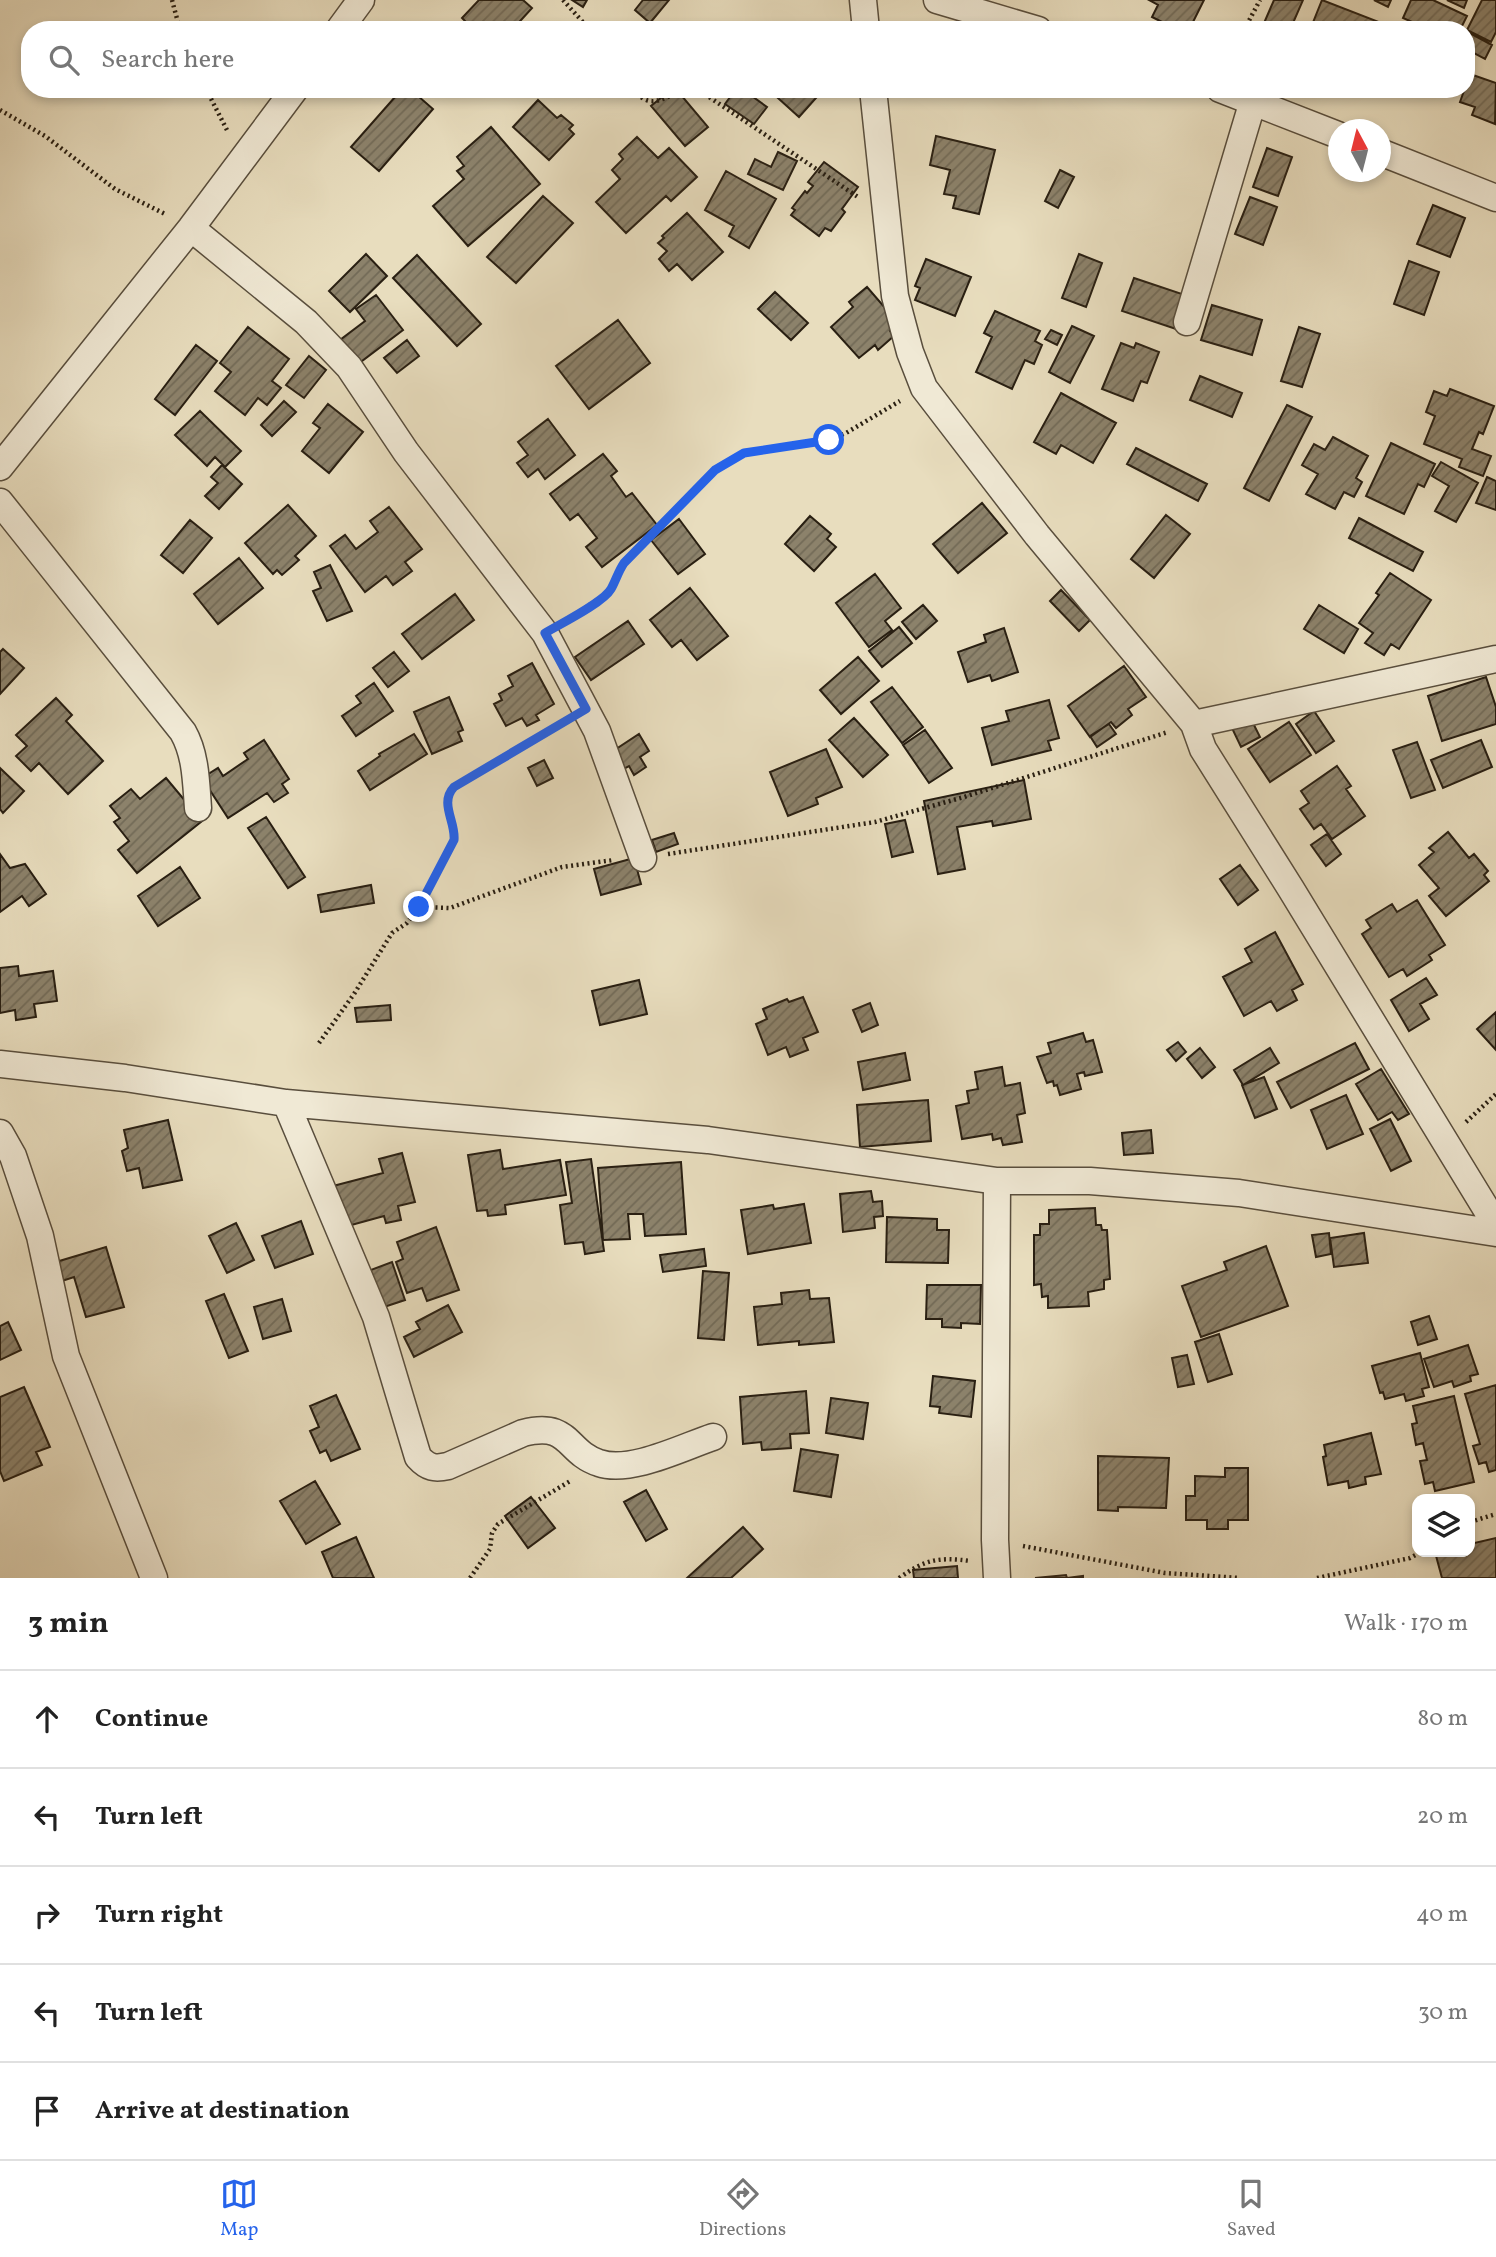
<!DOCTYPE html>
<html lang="en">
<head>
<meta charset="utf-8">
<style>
	:root { --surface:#fff; --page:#f2f2f2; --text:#222; --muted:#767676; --line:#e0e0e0; --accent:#2563eb }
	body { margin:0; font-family:Vollkorn,serif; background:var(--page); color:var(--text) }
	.controls { position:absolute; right:21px; bottom:21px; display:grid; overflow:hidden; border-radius:14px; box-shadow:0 4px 10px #0003 }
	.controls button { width:63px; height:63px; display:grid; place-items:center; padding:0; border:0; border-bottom:2px solid var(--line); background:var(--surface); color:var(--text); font:35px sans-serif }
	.compass { position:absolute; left:1328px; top:119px; width:63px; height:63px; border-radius:50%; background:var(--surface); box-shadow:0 4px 10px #0003; rotate:353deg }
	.stop { position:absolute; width:21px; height:21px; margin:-16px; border:5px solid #2563eb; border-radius:50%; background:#fff }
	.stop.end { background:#2563eb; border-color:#fff; box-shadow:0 2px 7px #0008 }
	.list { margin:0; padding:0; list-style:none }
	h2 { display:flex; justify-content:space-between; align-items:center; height:91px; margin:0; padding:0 28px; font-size:30px }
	h2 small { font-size:23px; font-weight:400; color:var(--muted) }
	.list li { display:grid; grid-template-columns:46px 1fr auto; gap:21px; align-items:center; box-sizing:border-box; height:98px; padding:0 28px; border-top:2px solid var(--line) }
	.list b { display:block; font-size:26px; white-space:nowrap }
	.list em { font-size:23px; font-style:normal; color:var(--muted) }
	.icon { flex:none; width:38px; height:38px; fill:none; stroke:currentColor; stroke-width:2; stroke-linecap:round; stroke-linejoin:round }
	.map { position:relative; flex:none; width:1496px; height:1578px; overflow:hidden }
	.search { position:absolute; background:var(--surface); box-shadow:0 4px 10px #0003; left:21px; right:21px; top:21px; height:77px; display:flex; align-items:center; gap:18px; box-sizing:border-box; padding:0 24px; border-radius:28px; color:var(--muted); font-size:26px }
	.sheet { height:581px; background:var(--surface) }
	nav { display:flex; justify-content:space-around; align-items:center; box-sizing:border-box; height:98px; border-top:2px solid var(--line); background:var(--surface); font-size:19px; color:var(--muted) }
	nav a { display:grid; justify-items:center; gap:4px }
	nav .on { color:var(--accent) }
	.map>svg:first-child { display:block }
	.building { fill:url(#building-hatch); stroke:#291f12; stroke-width:2 }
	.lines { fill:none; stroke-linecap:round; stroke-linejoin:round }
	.minor-casing { stroke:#594e3d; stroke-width:29 }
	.path { stroke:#291f12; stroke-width:4.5; stroke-dasharray:2 3.5; stroke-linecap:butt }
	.minor { stroke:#f0e9d5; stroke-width:26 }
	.route { stroke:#2563eb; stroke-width:9 }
</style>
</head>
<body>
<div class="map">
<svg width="1496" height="1578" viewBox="0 0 1496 1578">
	<defs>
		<pattern id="building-hatch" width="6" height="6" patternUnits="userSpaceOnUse" patternTransform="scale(1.75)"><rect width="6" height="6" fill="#8c826b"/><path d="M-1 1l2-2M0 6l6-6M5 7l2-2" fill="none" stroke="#726a57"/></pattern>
	</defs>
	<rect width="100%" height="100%" fill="#e8ddbe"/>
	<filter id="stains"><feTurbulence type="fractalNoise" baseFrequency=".00286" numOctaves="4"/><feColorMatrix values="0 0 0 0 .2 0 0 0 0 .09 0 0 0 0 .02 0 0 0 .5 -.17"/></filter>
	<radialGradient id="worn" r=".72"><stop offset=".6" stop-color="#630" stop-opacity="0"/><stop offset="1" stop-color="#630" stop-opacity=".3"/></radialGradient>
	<path class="building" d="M479,0H523L532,8L512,30H463L468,24L462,18Z
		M572,0H587L583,7Z
		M643,0H669L650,23L635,10Z
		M1149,0H1204L1189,30H1178L1152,17L1158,5Z
		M1274,0H1303L1290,30H1261Z
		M1322,0L1384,24L1382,30H1310Z
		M1374,0H1391L1388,7Z
		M1411,0H1433L1467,16L1460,30H1430L1403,18Z
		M1447,0H1467L1464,8Z
		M1482,0H1496V32L1491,42L1467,30Z
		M1466,31L1492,45L1485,59L1466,49Z
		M1470,74L1496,83L1495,124L1472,115L1475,107L1460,102Z
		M402,89H410L433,109L379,171L351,147Z
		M672,89H676L708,127L685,146L651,106Z
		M736,89H742L767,107L754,124L725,104Z
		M768,89H824L799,117Z
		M538,100L557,118L561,115L573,125L569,129L574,134L549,160L513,127Z
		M491,127L540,184L468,246L433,206L464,179L457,171L464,166L457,157Z
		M936,136L995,150L979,214L953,208L956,196L944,194L950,170L930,165Z
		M637,137L658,158L669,148L697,177L671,201L666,196L626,233L596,202L620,179L612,170L623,159L619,154Z
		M1267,148L1292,157L1278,196L1253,187Z
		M778,152L797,161L783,190L748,174L755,159L771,167Z
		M824,162L858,187L842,209L845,212L831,231L825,228L819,236L791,215L795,210L792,208L805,191L807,193L813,186L808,182Z
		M1060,170L1074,177L1058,208L1045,201Z
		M726,171L776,199L749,248L729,236L734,226L705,210Z
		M543,196L573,223L516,283L487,257Z
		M1250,197L1277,207L1263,245L1235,234Z
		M1433,205L1465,218L1450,257L1417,244Z
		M687,213L723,252L692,280L677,264L669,271L659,259L667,251L658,243L664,238L662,236Z
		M366,254L387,276L350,312L329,291Z
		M1079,254L1102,263L1086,307L1062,298Z
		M417,255L481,324L457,346L393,278Z
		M926,259L971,277L955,316L915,300L920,288L915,286Z
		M1409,261L1439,272L1424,315L1394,304Z
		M1134,278L1188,296L1176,329L1122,311Z
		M867,287L899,324L890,331L894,336L878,350L875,345L859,358L831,327L853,307L849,302Z
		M775,292L808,323L791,340L758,309Z
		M376,295L403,330L358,364L340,340L365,321L356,309Z
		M1212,305L1262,320L1252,355L1201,340Z
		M995,311L1040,331L1035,341L1042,345L1034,364L1025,360L1012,389L976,372L992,337L984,333Z
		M618,320L650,363L589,409L556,366Z
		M1072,326L1094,336L1070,383L1049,372Z
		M248,327L289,359L272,381L281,388L267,405L258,398L245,415L215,391L231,372L220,363Z
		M1299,327L1320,334L1302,387L1281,381Z
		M1051,330L1062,335L1057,345L1045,339Z
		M407,340L419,356L397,373L384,358Z
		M1121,343L1134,348L1136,343L1159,352L1147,383L1141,381L1133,401L1102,389Z
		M196,345L217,361L175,415L155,399Z
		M309,356L326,370L304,398L286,385Z
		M1200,376L1242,393L1232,417L1190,400Z
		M1450,389L1494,406L1483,434L1479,432L1472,449L1491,456L1483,476L1459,467L1462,459L1424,444L1435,416L1426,412L1434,391L1447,396Z
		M1061,393L1116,423L1093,463L1061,445L1056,454L1034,442Z
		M284,401L296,412L272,436L261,425Z
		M328,404L363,432L329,473L302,451L320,428L313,423Z
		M1287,405L1312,417L1269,501L1244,488Z
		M200,411L241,451L225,467L215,457L207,466L175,435Z
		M548,419L575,455L545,479L538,469L528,477L517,463L528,455L518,442Z
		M1333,437L1368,456L1356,478L1362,482L1354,497L1344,492L1335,509L1306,494L1318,474L1302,465L1314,444L1325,450Z
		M1391,443L1435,464L1424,487L1418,484L1404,514L1366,496Z
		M1136,448L1207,484L1198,501L1127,464Z
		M603,454L617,471L611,476L626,497L632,493L657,525L602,567L586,547L597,538L578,514L570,520L550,494Z
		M1441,462L1478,483L1456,522L1435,511L1449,486L1432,476Z
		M222,465L242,484L219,509L205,496L218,483L211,477Z
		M1487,477L1496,481V510L1476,503Z
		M982,503L1007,533L958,573L933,544Z
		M288,505L316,536L295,556L299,560L282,575L277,570L273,574L245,543Z
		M389,507L422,549L405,562L412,571L393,585L386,576L365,592L330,546L345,535L356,549L378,532L370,521Z
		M1166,515L1190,534L1154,578L1131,559Z
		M810,516L831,534L827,539L836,547L814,571L785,544Z
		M1359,518L1423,552L1413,571L1349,538Z
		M679,519L705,554L678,574L651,540Z
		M190,520L212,538L183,573L161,555Z
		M239,558L263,588L218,624L194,594Z
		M330,565L352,611L327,621L313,591L321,588L314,572Z
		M1390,573L1431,600L1399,649L1391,644L1384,655L1365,643L1373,633L1359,623L1379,595L1376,593Z
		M875,574L901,608L885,621L892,630L869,647L836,603Z
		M690,588L728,636L697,660L681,640L672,647L650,620Z
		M1061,590L1090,620L1079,631L1050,601Z
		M455,594L474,620L422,659L402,634Z
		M923,605L937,621L916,639L902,622Z
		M1319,605L1358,629L1344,653L1304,629Z
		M628,621L644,644L591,680L575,657Z
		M899,627L912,643L882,667L869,651Z
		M1004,628L1018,672L992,681L990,675L968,682L958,652L986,642L984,635Z
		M3,649L24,668L0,694V652Z
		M394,652L409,671L388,687L373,668Z
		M858,657L879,681L841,714L820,690Z
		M532,663L554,704L536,715L539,720L527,726L522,718L506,726L494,704L502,700L499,694L513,686L508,676Z
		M1124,666L1146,697L1128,709L1132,715L1116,728L1111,722L1090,737L1068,706Z
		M1486,677L1496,707V724L1442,741L1428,696Z
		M374,683L393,711L356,736L342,716L361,703L356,696Z
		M892,687L923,727L902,743L871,702Z
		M449,697L463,730L458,732L462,741L432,754L414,712Z
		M56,698L72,715L66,721L103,761L68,794L39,763L31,771L16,756L27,746L16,735Z
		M1049,700L1059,738L1048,741L1051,750L992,765L982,728L1009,721L1006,711Z
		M1314,711L1334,741L1316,753L1296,724Z
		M1250,717L1260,737L1241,747L1231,726Z
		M854,718L888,755L863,777L829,740Z
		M1289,722L1311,755L1270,782L1248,749Z
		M1109,724L1116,734L1097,747L1090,736Z
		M925,730L952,768L929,783L903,745Z
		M414,734L427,754L370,790L358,771L380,756L379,754Z
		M639,734L649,751L640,757L646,767L634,775L629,766L618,772L607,755Z
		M264,740L289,779L282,784L288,793L274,802L267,793L228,818L202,778L218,768L223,776L248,759L244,753Z
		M1481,740L1492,767L1443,788L1431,760Z
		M1417,742L1435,790L1411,798L1393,750Z
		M826,749L842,787L816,798L818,804L788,816L770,772Z
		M544,760L553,778L537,786L528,768Z
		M1337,766L1351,786L1346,789L1365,816L1332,839L1321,824L1314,829L1300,809L1309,803L1301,791Z
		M0,768L24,791L3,813L0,809Z
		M166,778L202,821L137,873L118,850L129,841L114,822L120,818L110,806L131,789L140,799Z
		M1024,780L1031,819L993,826L992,821L957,827L965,869L938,874L924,801Z
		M266,817L305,877L288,888L248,828Z
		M905,820L913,852L892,857L885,824Z
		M1448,832L1469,858L1474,854L1488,871L1484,875L1489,881L1446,916L1429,896L1439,888L1419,865L1434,852L1429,848Z
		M674,833L678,844L656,852L652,840Z
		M1327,834L1341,854L1326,866L1311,845Z
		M0,854L10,868L25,864L46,894L29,906L22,896L0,912Z
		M634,858L641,884L601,895L594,869Z
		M1240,865L1258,890L1238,905L1220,879Z
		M180,867L200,898L158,926L138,896Z
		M371,885L374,903L321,912L318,895Z
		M1417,900L1445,945L1429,955L1432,960L1407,976L1403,969L1389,977L1362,934L1371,928L1366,920L1392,904L1397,912Z
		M1275,932L1303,984L1292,990L1297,1000L1277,1011L1271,1001L1244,1016L1223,977L1252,962L1245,949Z
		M18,966L19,976L53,971L57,1001L34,1004L36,1017L16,1020L15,1010L0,1013V968Z
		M1426,978L1437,995L1420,1004L1429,1019L1409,1031L1391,1000Z
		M639,980L647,1014L600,1025L592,991Z
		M803,997L818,1032L803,1038L808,1050L790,1057L786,1047L768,1055L756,1024L767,1019L763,1009L787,999L789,1002Z
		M870,1003L878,1025L862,1032L853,1010Z
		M390,1005L391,1020L357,1022L355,1008Z
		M1496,1012V1050L1477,1029Z
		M1083,1033L1086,1042L1093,1040L1102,1072L1085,1076L1084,1072L1077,1074L1081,1089L1060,1095L1057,1085L1054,1086L1053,1081L1047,1083L1037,1057L1051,1053L1048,1043Z
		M1178,1042L1186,1052L1176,1061L1167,1050Z
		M1355,1043L1369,1069L1291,1108L1277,1082Z
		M1200,1048L1215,1067L1202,1078L1187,1059Z
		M1270,1048L1279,1063L1243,1085L1234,1070Z
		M905,1053L910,1080L863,1090L858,1062Z
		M1002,1067L1005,1086L1020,1083L1025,1113L1017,1115L1022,1142L1003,1145L1001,1138L993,1140L992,1134L962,1139L956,1106L969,1103L967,1091L978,1089L975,1072Z
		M1381,1069L1409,1114L1398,1120L1392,1112L1378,1120L1356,1084Z
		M1264,1077L1277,1109L1255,1118L1242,1085Z
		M1346,1095L1363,1134L1327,1149L1311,1110Z
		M928,1100L931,1141L860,1147L857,1105Z
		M1390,1119L1411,1161L1391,1171L1370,1129Z
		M168,1120L182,1180L143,1188L139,1168L127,1171L122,1151L128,1148L124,1130Z
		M1151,1130L1153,1153L1124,1155L1122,1133Z
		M500,1150L503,1169L560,1160L566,1195L505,1205L506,1214L488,1216L487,1210L477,1211L468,1155Z
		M402,1153L415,1202L398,1206L401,1220L386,1223L384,1216L344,1227L333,1186L383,1173L379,1159Z
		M591,1159L604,1251L585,1254L583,1242L565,1244L560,1205L572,1203L566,1162Z
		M681,1162L686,1234L645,1236L643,1214H628L630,1239L603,1240L598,1168Z
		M871,1191L873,1202L882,1201L883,1216L874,1217L875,1228L843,1232L840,1194Z
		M804,1204L811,1243L748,1254L741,1210L773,1205L774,1209Z
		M1095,1208L1096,1225H1101L1102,1230H1107L1110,1279L1104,1280V1289L1088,1292L1089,1306L1048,1308V1296L1042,1297L1041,1284L1034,1285V1235H1040V1224H1049V1210Z
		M887,1217L937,1219V1230H949L948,1263L886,1262Z
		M301,1221L313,1254L275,1268L262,1236Z
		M236,1223L254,1260L227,1273L209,1236Z
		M436,1227L459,1290L427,1301L422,1288L407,1293L396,1262L403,1259L397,1242Z
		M1329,1233L1331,1254L1316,1257L1312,1235Z
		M1364,1233L1368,1263L1334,1267L1330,1238Z
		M1266,1246L1288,1306L1201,1337L1182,1286L1227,1270L1224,1262Z
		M106,1247L124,1307L86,1317L74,1277L62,1281L56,1262Z
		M704,1249L706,1266L663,1272L660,1255Z
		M392,1262L405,1300L381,1308L368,1271Z
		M703,1271L729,1273L724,1340L698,1338Z
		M927,1285H981L980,1324L961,1323V1328L942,1327V1319H926Z
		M809,1290L810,1299L829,1298L834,1342L799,1345V1341L758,1345L754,1307L782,1304L781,1293Z
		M224,1294L248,1351L229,1358L206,1301Z
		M282,1299L291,1331L263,1339L254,1307Z
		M448,1305L462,1332L414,1357L404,1337L420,1329L416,1322Z
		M1429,1316L1437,1339L1418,1345L1411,1322Z
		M8,1322L21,1350L0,1360V1326Z
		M1219,1334L1232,1374L1208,1382L1195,1342Z
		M1468,1345L1478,1374L1470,1376L1471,1381L1454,1387L1452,1381L1434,1387L1424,1359Z
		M1420,1353L1429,1387L1422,1389L1424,1396L1406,1401L1404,1394L1385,1399L1383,1392L1380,1393L1372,1366Z
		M1187,1355L1194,1384L1178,1387L1172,1358Z
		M933,1376L975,1381L971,1417L939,1413L940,1407L930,1406Z
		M1496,1385V1470L1489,1472L1486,1462L1479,1464L1473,1446L1480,1444L1465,1394Z
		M24,1387L50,1447L36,1452L42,1465L4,1481L0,1471V1397Z
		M806,1391L809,1433L790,1434L791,1448L762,1450L761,1442L743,1444L740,1397Z
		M336,1395L360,1449L331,1461L326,1450L320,1453L310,1431L319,1427L310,1406Z
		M1454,1396L1474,1482L1435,1491L1433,1482L1425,1484L1420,1461L1427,1460L1423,1443L1416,1445L1412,1424L1417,1423L1413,1406Z
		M831,1398L868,1403L863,1439L826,1433Z
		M1371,1433L1381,1474L1365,1477L1366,1484L1349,1488L1348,1481L1328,1485L1323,1457L1326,1456L1324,1445Z
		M801,1449L838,1455L831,1497L794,1491Z
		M1098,1456L1169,1458L1166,1508L1118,1507V1511L1098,1510Z
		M1225,1468H1248V1520H1228V1529H1207V1520H1186V1496H1195V1476L1225,1477Z
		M315,1481L340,1524L306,1544L280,1501Z
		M646,1490L667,1529L646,1541L624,1502Z
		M531,1497L555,1528L528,1548L505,1516Z
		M743,1527L763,1549L731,1578H687Z
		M356,1537L374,1578H333L322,1552Z
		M1496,1538V1578H1442L1435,1552H1470V1544Z
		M957,1566L958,1578H914L913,1570Z
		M1066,1575L1067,1578L1083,1576V1578H1035Z"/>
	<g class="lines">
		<g class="minor-casing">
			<path id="minor" d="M863,0L866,30
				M937,0L1038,30
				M339,30L361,0
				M873,89L895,296L910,352L924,388L1037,535L1194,724L1203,749L1291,889L1496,1225
				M1220,89L1338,135
				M1380,152L1496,198
				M191,228L306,322L349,367L406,452L545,633L597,731L643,858
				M1187,322L1253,101
				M0,467L191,228L295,89
				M0,502L183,732C196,755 196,782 198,808
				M1194,724L1496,659
				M0,1064L125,1078L286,1103L708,1140L997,1181H1090L1239,1193L1496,1233
				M286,1103L376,1317L418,1457C428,1468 435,1469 448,1466L523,1433C571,1421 565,1452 599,1463C630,1474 683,1447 713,1437
				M0,1133L13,1156L40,1236L66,1356L154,1578
				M997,1181L995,1540L997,1578"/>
		</g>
		<path class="path" d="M172,0L180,30
			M563,0L590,30
			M1244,30L1260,0
			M206,89L228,132
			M634,89C651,114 667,93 687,91C695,91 702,94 709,97L858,197
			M0,110L45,136L115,189L167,215
			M567,620L609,592L624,563L715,470L744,453L829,440L846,433L900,401
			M668,854L875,822L964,797L1168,732
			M419,907L450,908L562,867L614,860
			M319,1043L354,994L392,933L407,923L419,907L454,840C456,822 439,803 454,787L561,724
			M1466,1122L1496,1094
			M1470,1522L1496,1514
			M1023,1546L1165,1573L1240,1578
			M470,1578L490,1549L492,1533L498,1524L572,1480
			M899,1578C926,1559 938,1557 971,1561
			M1317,1578L1410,1558L1421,1552"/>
		<use href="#minor" class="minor"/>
	</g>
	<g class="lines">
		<path class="route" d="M419,907L454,840C456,822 439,803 454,787L586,709L545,633C560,624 603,603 611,589C616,580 618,572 624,563L715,470L744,453L829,440"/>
	</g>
	<rect width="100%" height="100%" filter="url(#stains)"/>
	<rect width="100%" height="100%" fill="url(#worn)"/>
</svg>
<div class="controls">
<button><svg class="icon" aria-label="layers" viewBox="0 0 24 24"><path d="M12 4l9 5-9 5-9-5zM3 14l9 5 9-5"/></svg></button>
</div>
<svg class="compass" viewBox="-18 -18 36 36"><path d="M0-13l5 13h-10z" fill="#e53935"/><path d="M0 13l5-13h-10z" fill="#767676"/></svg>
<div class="stop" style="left:829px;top:440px"></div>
<div class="stop end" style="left:419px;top:907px"></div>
<div class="search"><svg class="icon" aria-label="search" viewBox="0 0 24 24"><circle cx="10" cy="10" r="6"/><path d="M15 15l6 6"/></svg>Search here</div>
</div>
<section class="sheet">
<h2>3 min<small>Walk · 170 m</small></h2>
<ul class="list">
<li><svg class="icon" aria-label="ahead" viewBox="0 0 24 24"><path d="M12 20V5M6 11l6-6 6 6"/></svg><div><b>Continue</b></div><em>80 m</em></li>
<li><svg class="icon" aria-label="left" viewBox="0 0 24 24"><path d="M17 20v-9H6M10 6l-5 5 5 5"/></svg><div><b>Turn left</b></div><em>20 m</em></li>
<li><svg class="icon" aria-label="right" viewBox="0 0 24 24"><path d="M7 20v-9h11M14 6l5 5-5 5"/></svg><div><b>Turn right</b></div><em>40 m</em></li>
<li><svg class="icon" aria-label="left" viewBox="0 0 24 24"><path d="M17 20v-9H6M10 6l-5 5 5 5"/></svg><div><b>Turn left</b></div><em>30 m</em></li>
<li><svg class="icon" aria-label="arrive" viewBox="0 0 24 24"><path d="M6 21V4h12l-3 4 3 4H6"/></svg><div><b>Arrive at destination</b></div></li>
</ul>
</section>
<nav>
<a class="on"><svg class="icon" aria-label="map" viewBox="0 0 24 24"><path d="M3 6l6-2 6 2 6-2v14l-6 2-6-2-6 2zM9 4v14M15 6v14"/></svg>Map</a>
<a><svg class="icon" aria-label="directions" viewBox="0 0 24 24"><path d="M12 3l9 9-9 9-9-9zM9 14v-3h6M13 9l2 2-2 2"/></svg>Directions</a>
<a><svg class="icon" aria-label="saved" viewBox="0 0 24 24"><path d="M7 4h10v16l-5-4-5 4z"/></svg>Saved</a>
</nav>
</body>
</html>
